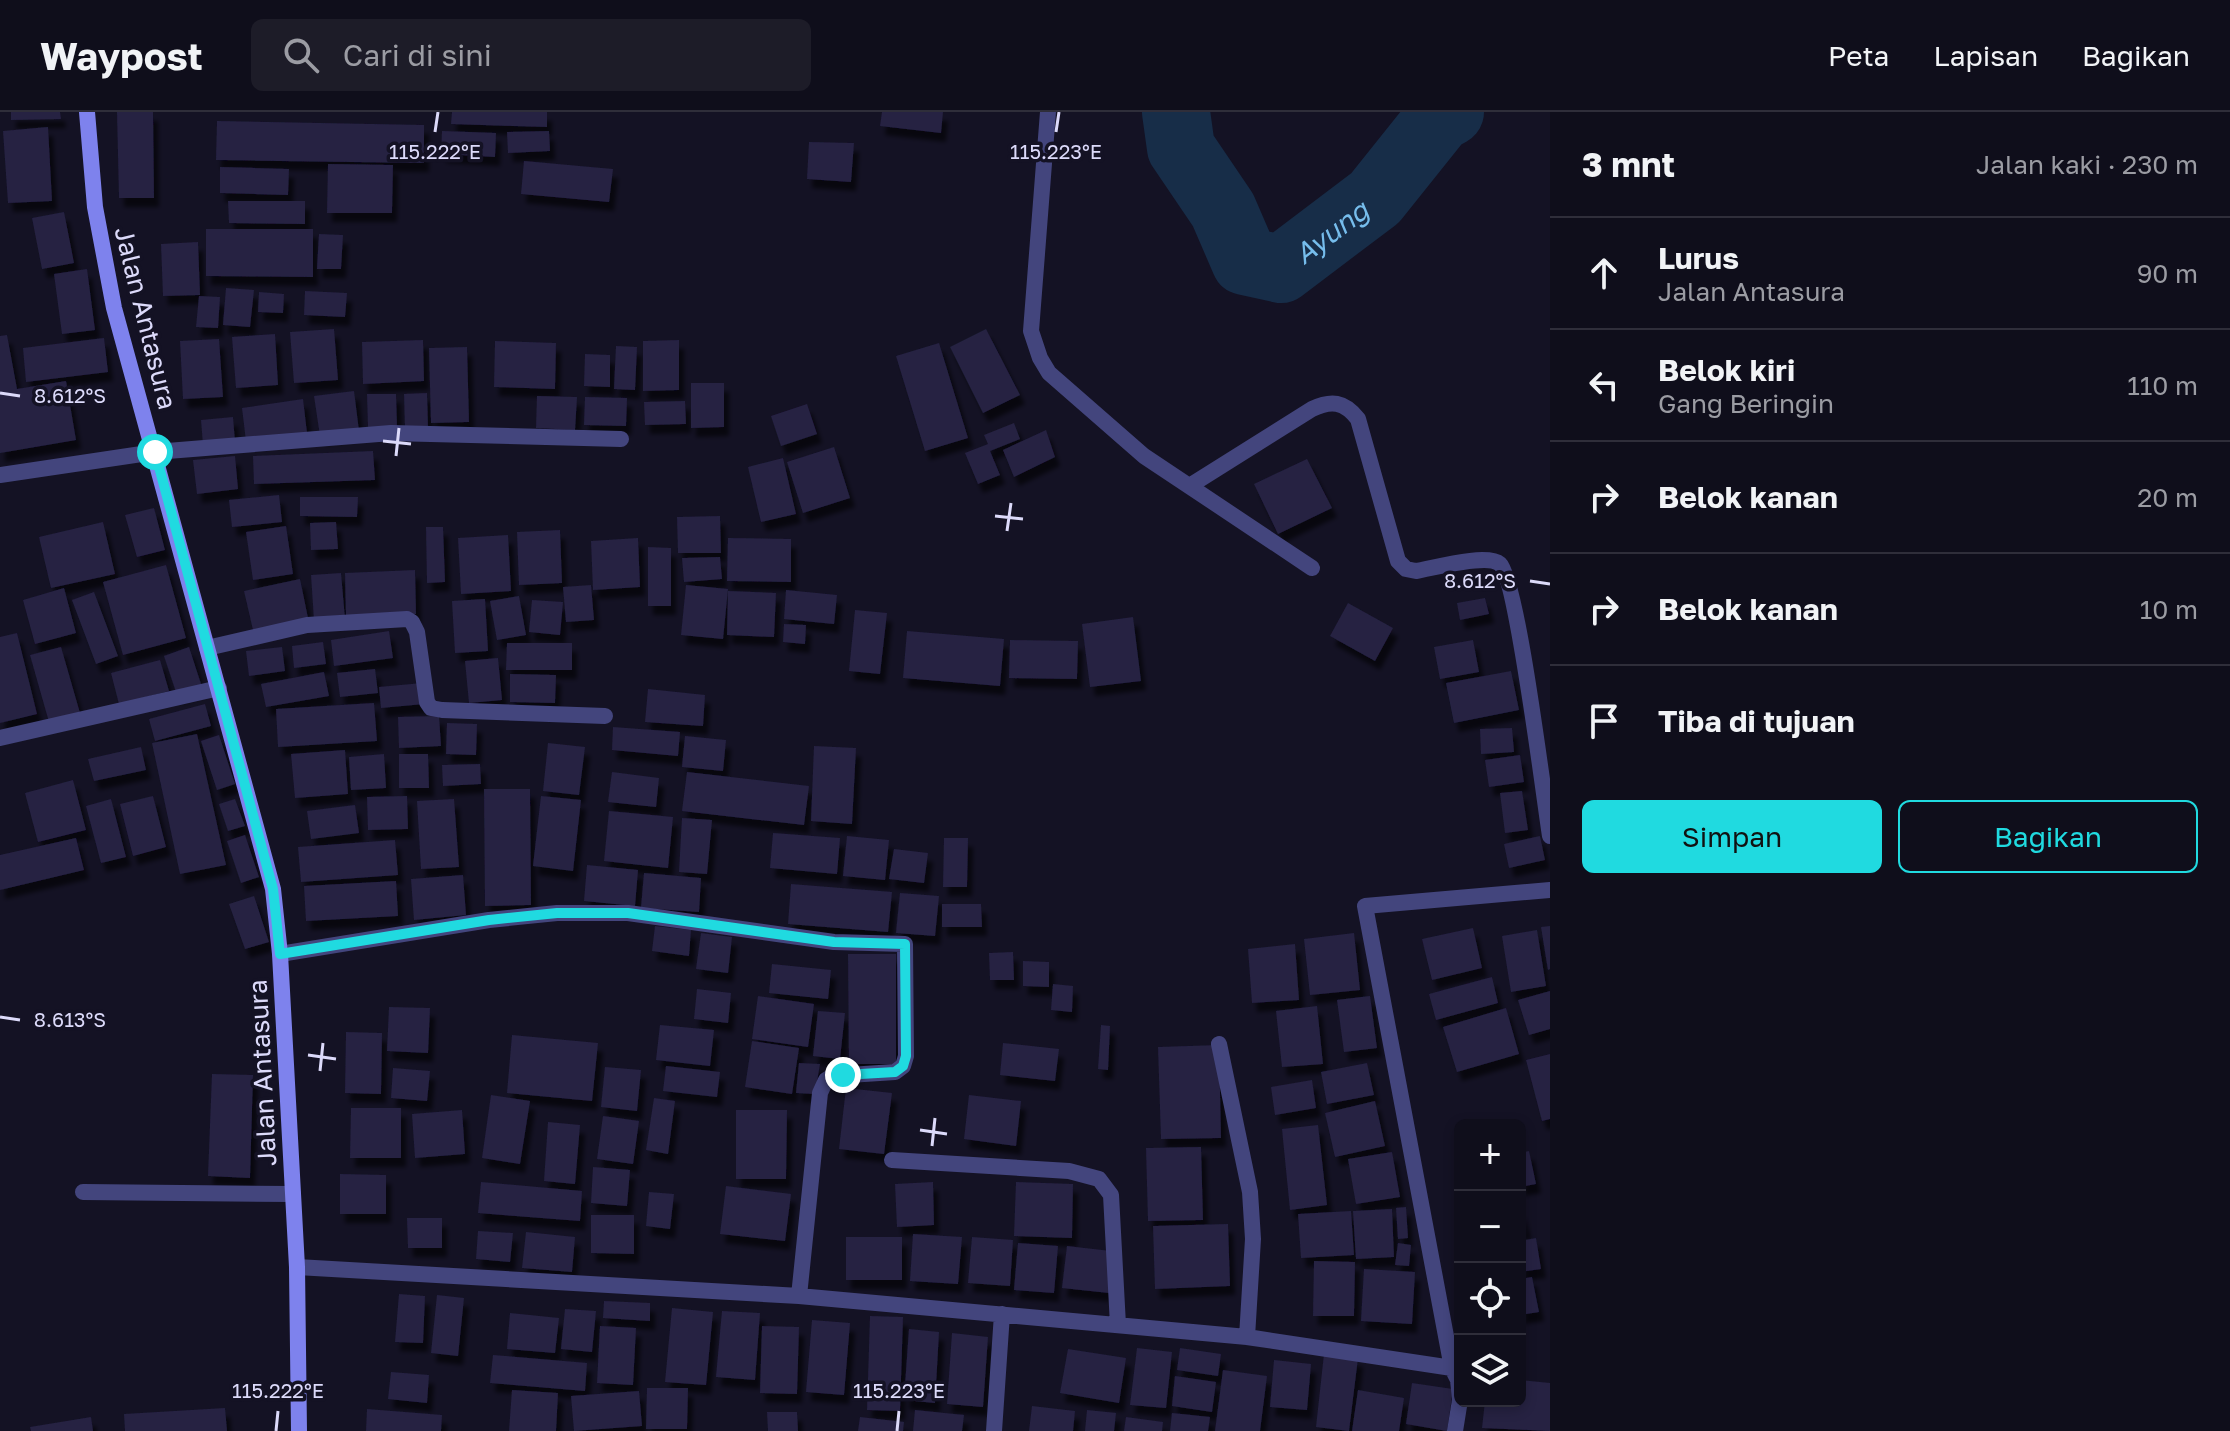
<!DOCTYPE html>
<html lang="id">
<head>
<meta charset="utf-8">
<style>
	:root { --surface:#0f0e1b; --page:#1d1c28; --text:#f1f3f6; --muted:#9b9ca3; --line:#2f2e3a; --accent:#20dae0 }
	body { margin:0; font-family:"Golos Text",sans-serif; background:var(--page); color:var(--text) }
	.controls { position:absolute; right:24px; bottom:24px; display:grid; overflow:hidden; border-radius:12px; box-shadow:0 4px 12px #0003 }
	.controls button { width:72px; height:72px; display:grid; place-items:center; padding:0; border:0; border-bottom:2px solid var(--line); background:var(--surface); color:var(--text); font:40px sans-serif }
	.stop { position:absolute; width:24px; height:24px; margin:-18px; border:6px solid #20dae0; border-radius:50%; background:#fff }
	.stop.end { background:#20dae0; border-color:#fff; box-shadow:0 2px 8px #0008 }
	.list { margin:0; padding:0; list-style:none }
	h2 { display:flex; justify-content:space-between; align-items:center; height:104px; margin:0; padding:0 32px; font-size:34px }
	h2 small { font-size:26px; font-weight:400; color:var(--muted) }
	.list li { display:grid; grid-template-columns:52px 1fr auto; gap:24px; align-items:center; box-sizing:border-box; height:112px; padding:0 32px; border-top:2px solid var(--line) }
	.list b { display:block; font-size:30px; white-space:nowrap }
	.list p { margin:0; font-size:26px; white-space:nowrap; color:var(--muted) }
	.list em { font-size:26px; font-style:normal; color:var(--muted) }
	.actions { display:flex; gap:16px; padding:24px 32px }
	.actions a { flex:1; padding:18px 0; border:2px solid var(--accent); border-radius:12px; text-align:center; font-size:28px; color:var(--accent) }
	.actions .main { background:var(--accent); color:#111 }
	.icon { flex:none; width:44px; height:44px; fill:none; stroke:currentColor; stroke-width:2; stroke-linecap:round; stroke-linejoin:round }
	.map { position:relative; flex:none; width:1550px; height:1319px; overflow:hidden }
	header { display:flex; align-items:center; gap:48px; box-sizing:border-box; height:112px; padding:0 40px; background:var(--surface); border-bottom:2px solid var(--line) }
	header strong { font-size:38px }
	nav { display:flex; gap:44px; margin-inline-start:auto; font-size:28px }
	.search { width:560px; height:72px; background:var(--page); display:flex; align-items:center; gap:20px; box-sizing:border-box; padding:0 28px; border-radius:12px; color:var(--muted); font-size:30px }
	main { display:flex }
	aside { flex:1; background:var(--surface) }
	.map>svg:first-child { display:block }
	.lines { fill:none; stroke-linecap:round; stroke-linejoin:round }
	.river { stroke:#172d48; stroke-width:68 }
	.building { fill:#252142; filter:url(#shadow) }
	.minor { stroke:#43457d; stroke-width:16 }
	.secondary { stroke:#7e82ed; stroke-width:16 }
	.route { stroke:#20dae0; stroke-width:10 }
	.ticks { fill:none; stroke:#dcdafa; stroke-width:3 }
	.labels { text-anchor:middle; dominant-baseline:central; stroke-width:7; stroke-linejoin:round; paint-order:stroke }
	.street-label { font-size:26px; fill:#dcdafa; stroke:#141224 }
	.water-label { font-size:28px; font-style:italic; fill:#76bdec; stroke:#141224 }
	.ticks-label { font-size:20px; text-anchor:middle; fill:#dcdafa; stroke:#141224; stroke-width:7; stroke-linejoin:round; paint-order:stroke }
</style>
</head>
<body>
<header>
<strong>Waypost</strong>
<div class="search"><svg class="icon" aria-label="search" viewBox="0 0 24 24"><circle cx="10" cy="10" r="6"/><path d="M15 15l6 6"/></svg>Cari di sini</div>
<nav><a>Peta</a><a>Lapisan</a><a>Bagikan</a></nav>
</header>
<main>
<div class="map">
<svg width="1550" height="1319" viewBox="0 0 1550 1319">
	<defs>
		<filter id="shadow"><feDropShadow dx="5" dy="9" stdDeviation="2" flood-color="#0009"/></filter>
	</defs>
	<rect width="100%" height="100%" fill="#141224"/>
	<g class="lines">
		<path class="river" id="s1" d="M1176,0L1181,36L1223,98L1245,149L1281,157L1375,86L1439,6L1450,0"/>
	</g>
	<path class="building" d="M11,0H60L61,7L11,8Z
		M117,0H153L154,86H119Z
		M452,0H547V15L451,12Z
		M882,0H943L941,21L880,14Z
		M217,9L424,13V51L216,48Z
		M48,15L52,89L8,91L3,19Z
		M442,19L496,21L495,45L441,42Z
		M549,19L550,39L508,41L507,20Z
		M809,30L854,31L851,70L807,67Z
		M524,49L613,57L609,90L521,82Z
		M328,52L393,53L392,101H327Z
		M220,55L289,57L288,83L220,81Z
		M228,89H305V112L229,111Z
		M64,100L74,151L42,157L32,106Z
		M206,117H313V165L206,164Z
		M319,122L343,123L341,157H317Z
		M198,130L200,183L163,184L161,132Z
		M87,157L95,218L62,222L54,162Z
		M226,176L254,178L250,215L223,213Z
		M305,179L347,181L345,205L304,203Z
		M259,180L284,182L283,201L258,200Z
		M199,184L220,185L218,216L196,215Z
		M334,217L338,268L294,271L290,220Z
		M986,217L1020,283L983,301L950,235Z
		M275,222L278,273L236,276L232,225Z
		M7,223L17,277L66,269L76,328L0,341V224Z
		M104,226L108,260L26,270L23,236Z
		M219,227L223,285L183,287L180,229Z
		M423,228L424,269L363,272L362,230Z
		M679,228V278L643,279V229Z
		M495,229L556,231L555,277L494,275Z
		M939,231L968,326L925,339L896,244Z
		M616,234L637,235L635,278L614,277Z
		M467,235L469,310L431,311L429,236Z
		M585,242L610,243V275L584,274Z
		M691,271H724V315L691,316Z
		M354,279L359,319L320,324L314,284Z
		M427,281L428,315L405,316L404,282Z
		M367,282H396L397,315H368Z
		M537,284L577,285L575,318L536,316Z
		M585,285L627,286L626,314L584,313Z
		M303,287L307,321L246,329L242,296Z
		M685,289L686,312L645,313L644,290Z
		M807,292L817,322L781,334L771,304Z
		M233,305L235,330L203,333L201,308Z
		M1014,311L1020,327L990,339L1000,363L978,372L965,341L988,332L984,323Z
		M1046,318L1055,345L1014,365L1003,338Z
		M834,335L850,386L803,401L787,350Z
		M373,339L375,368L254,372L253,344Z
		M235,344L238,377L197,382L193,348Z
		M783,346L796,402L761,410L748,355Z
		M1307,347L1332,396L1278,422L1254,372Z
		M279,383L282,410L232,415L229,388Z
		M300,385H358L357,405L300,404Z
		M154,396L165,438L137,445L125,403Z
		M720,404L721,441H678L677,405Z
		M103,410L115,462L51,476L39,425Z
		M336,410L338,437L311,438L310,411Z
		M286,414L293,462L253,468L246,420Z
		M426,415H443L445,470L427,471Z
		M560,418L562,471L519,473L517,420Z
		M508,423L511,479L461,482L458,426Z
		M638,426L640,475L593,478L591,429Z
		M728,426L791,427V470L727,469Z
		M648,435L671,436V494H648Z
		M720,445L722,467L684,470L682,446Z
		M166,453L186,526L123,543L103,470Z
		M415,458L416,502L346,504L345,461Z
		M341,461L345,507L314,508L311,463Z
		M300,467L308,506L253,518L244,479Z
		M591,473L594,508L566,510L563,475Z
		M686,473L728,477L723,527L681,523Z
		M64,476L76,521L35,532L23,488Z
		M786,478L837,483L834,512L784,507Z
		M728,479L776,481L774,525L727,523Z
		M94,480L118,544L96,552L72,488Z
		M519,484L526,523L497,528L490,489Z
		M1485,486L1489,502L1460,508L1457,491Z
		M485,487L488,539L455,541L452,489Z
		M532,488L563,490L560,523L529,520Z
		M1348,491L1393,516L1375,549L1330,524Z
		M855,498L887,501L880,562L849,559Z
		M1133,505L1141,569L1090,575L1082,512Z
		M784,512L806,513L805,532L783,530Z
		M389,519L393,546L334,554L331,528Z
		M907,519L1004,527L1000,574L903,566Z
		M17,521L37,602L0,611V525Z
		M1010,528L1078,529L1077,567L1009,566Z
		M1473,528L1479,560L1440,567L1434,535Z
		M323,530L326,552L294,556L292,534Z
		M507,531H572V558H506Z
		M61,535L80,601L49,610L30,543Z
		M189,535L202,575L177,583L164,544Z
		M282,535L285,559L249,564L246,539Z
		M498,546L502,588L469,591L465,549Z
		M160,548L169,579L119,592L111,561Z
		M375,557L378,581L340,585L337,561Z
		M1511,559L1519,598L1454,611L1446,571Z
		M324,560L329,584L266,595L261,572Z
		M510,562L556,563L555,591L510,590Z
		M422,571L424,592L381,596L379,575Z
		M648,577L705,583L703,614L645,610Z
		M374,591L377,629L278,635L276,597Z
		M205,592L211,614L155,629L149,607Z
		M439,604L441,634L399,636L398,605Z
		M447,611L477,612L476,643L446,642Z
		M613,615L680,620L678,644L612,638Z
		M1512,616L1514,640L1481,642L1480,617Z
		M197,622L226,753L180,762L152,631Z
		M219,623L235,672L217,678L201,629Z
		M685,624L726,628L723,659L682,655Z
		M548,631L585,635L579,683L543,679Z
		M814,634L856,636L852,712L811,709Z
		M141,635L146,658L94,669L88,647Z
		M345,638L348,682L295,686L291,642Z
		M384,642L386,676L351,678L349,645Z
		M399,642H428L429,676H399Z
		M1520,643L1524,670L1489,675L1485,648Z
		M480,652L481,672L443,674L442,653Z
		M612,660L659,666L656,695L608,690Z
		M687,660L809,674L804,713L682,699Z
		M73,668L86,718L38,730L25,681Z
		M484,677H530L531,793L485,794Z
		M1522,679L1528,718L1505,721L1500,681Z
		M153,684L166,735L133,744L120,692Z
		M407,684L408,717L368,718L367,685Z
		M541,684L581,688L573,759L533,754Z
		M111,687L126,745L101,751L86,694Z
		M235,687L245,714L228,719L219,692Z
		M454,687L459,755L421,757L417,689Z
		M355,693L359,721L311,727L307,699Z
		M609,699L673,705L668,756L604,749Z
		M682,706L712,708L707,762L679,760Z
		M773,721L840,726L837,762L770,756Z
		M245,723L259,765L241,771L227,729Z
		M847,724L889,728L885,768L843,764Z
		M1540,724L1545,748L1509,756L1504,732Z
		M76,726L84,758L0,778V743Z
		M944,726H968L967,775H943Z
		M395,728L398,763L301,770L298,735Z
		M894,737L928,741L924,771L889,767Z
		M587,753L638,758L635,794L584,789Z
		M644,761L701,766L699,800L641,796Z
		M463,763L466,803L414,808L411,767Z
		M396,769L398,804L306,809L304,774Z
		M791,772L892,780L888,820L788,812Z
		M900,781L939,784L935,824L896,821Z
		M254,784L269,830L245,837L229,792Z
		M942,792H981L982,815H942Z
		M655,814L691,818L689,844L652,839Z
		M1550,814V857L1548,858L1541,815Z
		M1473,816L1482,856L1432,868L1422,827Z
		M1537,818L1546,874L1511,880L1502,824Z
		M701,821L732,825L728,861L696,857Z
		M1354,821L1360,878L1310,883L1304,827Z
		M1295,832L1299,888L1252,891L1248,837Z
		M1013,840L1014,868H990L989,841Z
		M848,842H896V952H849Z
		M1023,849L1049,850V875L1023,874Z
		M772,852L831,858L828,887L769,881Z
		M1492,865L1498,891L1436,908L1429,882Z
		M1053,872L1073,874L1072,900L1051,898Z
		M697,877L731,881L728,911L694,907Z
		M1550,879V917L1529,923L1518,888Z
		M758,884L814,892L808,935L752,927Z
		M1370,884L1377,936L1344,940L1337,888Z
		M1317,894L1323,952L1282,955L1276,899Z
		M389,895L430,896L428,941L387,939Z
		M1506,896L1519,942L1457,960L1443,915Z
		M818,899L845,901L840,947L813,944Z
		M660,913L714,918L710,954L656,948Z
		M1101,913L1110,914L1108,958L1098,957Z
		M346,920L382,921L381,982L345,981Z
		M512,923L598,931L592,989L507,981Z
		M752,929L799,936L792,982L745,975Z
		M1003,931L1059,937L1055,969L1000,963Z
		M1219,933L1221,1026L1161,1027L1158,935Z
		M1550,942V1007L1542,1009L1526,948Z
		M799,951L820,952L815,982L796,981Z
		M1367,951L1374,983L1327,992L1321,960Z
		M666,954L720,960L717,985L663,979Z
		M605,955L641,958L637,999L601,995Z
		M393,956L430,959L427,989L391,986Z
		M212,962L253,963L250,1066L208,1064Z
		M1312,968L1316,996L1275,1003L1271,975Z
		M846,976L892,981L884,1042L839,1037Z
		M491,983L530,989L520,1052L482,1046Z
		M969,983L1021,989L1016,1034L964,1027Z
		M654,986L675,989L668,1042L646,1038Z
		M1375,989L1385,1034L1335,1045L1325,1001Z
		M351,996H401V1046H350Z
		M462,998L465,1042L415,1046L412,1002Z
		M736,998H787L786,1067H736Z
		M603,1004L639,1009L633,1052L597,1047Z
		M548,1010L580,1013L575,1072L544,1069Z
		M1318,1013L1327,1093L1290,1098L1282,1017Z
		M1201,1035L1203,1108L1148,1109L1146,1036Z
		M1529,1039L1536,1072L1520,1075V1041Z
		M1392,1040L1400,1085L1356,1092L1348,1047Z
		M593,1055L630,1058L627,1094L591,1091Z
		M340,1062L386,1063V1102H340Z
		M481,1070L582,1079L580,1109L478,1101Z
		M933,1070L934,1113L897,1115L895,1072Z
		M1016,1070L1073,1072L1072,1126L1014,1124Z
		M726,1074L791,1082L785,1129L720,1122Z
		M649,1080L674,1082L670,1117L646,1114Z
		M1406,1095L1408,1126L1398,1127L1396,1096Z
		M1520,1095L1526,1118L1520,1119Z
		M1392,1097L1394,1145L1356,1147L1353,1099Z
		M1351,1099L1354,1143L1301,1146L1298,1102Z
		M591,1103H634V1142L591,1141Z
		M407,1106H442V1136H408Z
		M1228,1112L1230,1174L1155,1177L1153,1114Z
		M478,1119L513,1121L510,1150L476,1147Z
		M526,1120L575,1125L572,1160L522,1156Z
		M913,1122L962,1125L958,1172L910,1169Z
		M846,1125H902V1168H846Z
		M972,1125L1013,1128L1010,1174L968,1171Z
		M1536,1126L1541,1157L1520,1160V1129Z
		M1018,1131L1058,1134L1054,1181L1014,1178Z
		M1398,1131L1411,1133L1409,1154L1395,1153Z
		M1067,1134L1111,1139L1109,1181L1062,1176Z
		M1314,1149L1355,1150L1354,1204H1313Z
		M1364,1157L1415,1160L1412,1212L1361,1209Z
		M1532,1165L1539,1200L1520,1203V1167Z
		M399,1182L425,1184L423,1231L395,1230Z
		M437,1183L464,1186L458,1244L431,1241Z
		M604,1189L650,1191V1209L603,1206Z
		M672,1196L713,1200L706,1273L665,1270Z
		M565,1197L596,1199L592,1240L561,1237Z
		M722,1199L760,1201L755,1268L716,1265Z
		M510,1201L559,1206L555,1241L507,1237Z
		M870,1204L903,1205L900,1299L867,1298Z
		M812,1208L850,1211L844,1283L806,1280Z
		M600,1214L636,1216L633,1273L597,1271Z
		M762,1214L799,1215L797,1282L760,1281Z
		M909,1217L939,1220L935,1291L904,1288Z
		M952,1221L988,1225L983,1295L947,1292Z
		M1137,1236L1172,1240L1166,1296L1130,1293Z
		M1180,1236L1221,1242L1218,1264L1177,1258Z
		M1068,1237L1126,1246L1119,1291L1060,1281Z
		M1324,1242L1358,1246L1349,1319L1316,1315Z
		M493,1243L587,1251L585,1279L490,1271Z
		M1274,1248L1311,1252L1307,1298L1270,1295Z
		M1223,1258L1267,1264L1260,1319H1215Z
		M391,1260L429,1263L427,1291L388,1287Z
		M1175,1264L1216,1270L1212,1300L1172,1294Z
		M1520,1268L1550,1271V1319L1482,1316L1485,1289H1520Z
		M1412,1271L1453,1277L1447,1319L1406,1312Z
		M647,1276H688L687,1317H646Z
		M512,1278L558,1281L556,1319H509Z
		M1358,1278L1404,1286L1399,1319H1352Z
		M639,1279L642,1314L574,1319L571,1284Z
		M1032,1294L1075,1299L1073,1319H1029Z
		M225,1296L227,1319H125L124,1302Z
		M367,1297L442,1303L441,1319H366Z
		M915,1298L964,1303L962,1319H913Z
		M1087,1298L1116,1301L1114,1319H1085Z
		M767,1300H797L798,1319H768Z
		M1172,1301L1210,1305L1208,1319H1170Z
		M91,1305L93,1319H31L30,1315Z
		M860,1305L904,1310L903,1319H858Z
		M1126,1305L1163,1310L1162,1319H1124Z"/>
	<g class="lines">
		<path class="minor" d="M1048,0L1031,219L1040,246L1049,261L1144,344L1312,456
			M0,363L155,340L391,321L621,327
			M1191,373L1312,297C1331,288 1344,289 1358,307L1398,449L1406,457L1416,459C1434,456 1487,441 1500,452C1517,467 1544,686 1550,724
			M207,536L307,513L407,507L412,510L417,520L427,590L431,596L442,598L605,604
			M0,626L219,576
			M280,842L489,808L557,801H628L834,830L905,832L906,944L903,954L895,960L833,964L826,968L820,981L799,1184
			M1219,932L1250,1080L1253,1127L1247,1225
			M892,1048L1069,1059L1099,1067L1111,1083L1118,1213
			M83,1080L293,1082
			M297,1155L799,1184L1247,1225L1452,1256
			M1460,1286L1458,1268L1452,1256L1365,794L1550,778
			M994,1319L1002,1202
			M1455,1319L1460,1288"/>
		<path class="secondary" d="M87,0L95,95L114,196L273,777L280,842L297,1155L299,1319"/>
	</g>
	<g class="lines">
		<path class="route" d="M155,340L273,777L280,842L489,808L557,801H628L834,830L905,832L906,944L903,954L895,960L843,963"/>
	</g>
	<path class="ticks" d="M435,20L438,0M1056,20L1059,0M0,281L20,284M383,329L411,332M396,344L399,316M995,404L1023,407M1007,419L1011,391M1530,469L1550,472M0,905L20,908M308,943L336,947M320,959L323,931M920,1018L947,1022M932,1034L935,1006M276,1319L278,1299M897,1319L899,1299"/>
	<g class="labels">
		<g class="street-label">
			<text transform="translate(146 206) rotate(76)">Jalan Antasura</text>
			<text transform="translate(262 961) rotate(-93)">Jalan Antasura</text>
		</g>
		<g class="water-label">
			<text stroke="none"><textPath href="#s1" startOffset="266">Ayung</textPath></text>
		</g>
	</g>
	<g class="ticks-label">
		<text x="435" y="47">115.222°E</text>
		<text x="1056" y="47">115.223°E</text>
		<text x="70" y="291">8.612°S</text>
		<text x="1480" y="476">8.612°S</text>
		<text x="70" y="915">8.613°S</text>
		<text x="278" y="1286">115.222°E</text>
		<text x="899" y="1286">115.223°E</text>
	</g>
</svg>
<div class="controls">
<button>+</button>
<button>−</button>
<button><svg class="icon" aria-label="locate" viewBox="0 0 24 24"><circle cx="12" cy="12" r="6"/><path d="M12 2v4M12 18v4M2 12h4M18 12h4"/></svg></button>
<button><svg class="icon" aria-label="layers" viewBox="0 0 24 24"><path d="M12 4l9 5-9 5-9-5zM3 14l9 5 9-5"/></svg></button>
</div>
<div class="stop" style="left:155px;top:340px"></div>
<div class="stop end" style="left:843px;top:963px"></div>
</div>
<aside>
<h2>3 mnt<small>Jalan kaki · 230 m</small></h2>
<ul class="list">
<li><svg class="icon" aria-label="ahead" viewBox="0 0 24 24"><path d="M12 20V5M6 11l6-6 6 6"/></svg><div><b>Lurus</b><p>Jalan Antasura</p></div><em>90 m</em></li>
<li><svg class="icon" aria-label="left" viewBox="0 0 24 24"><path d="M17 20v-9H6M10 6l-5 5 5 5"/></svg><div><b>Belok kiri</b><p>Gang Beringin</p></div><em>110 m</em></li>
<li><svg class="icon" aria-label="right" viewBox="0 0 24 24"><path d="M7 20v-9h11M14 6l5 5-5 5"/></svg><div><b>Belok kanan</b></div><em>20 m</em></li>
<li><svg class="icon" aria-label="right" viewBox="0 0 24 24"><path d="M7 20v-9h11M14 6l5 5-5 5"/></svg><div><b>Belok kanan</b></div><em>10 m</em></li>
<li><svg class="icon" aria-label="arrive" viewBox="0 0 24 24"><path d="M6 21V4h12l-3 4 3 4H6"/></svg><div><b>Tiba di tujuan</b></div></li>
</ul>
<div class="actions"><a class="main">Simpan</a><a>Bagikan</a></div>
</aside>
</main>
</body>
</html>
